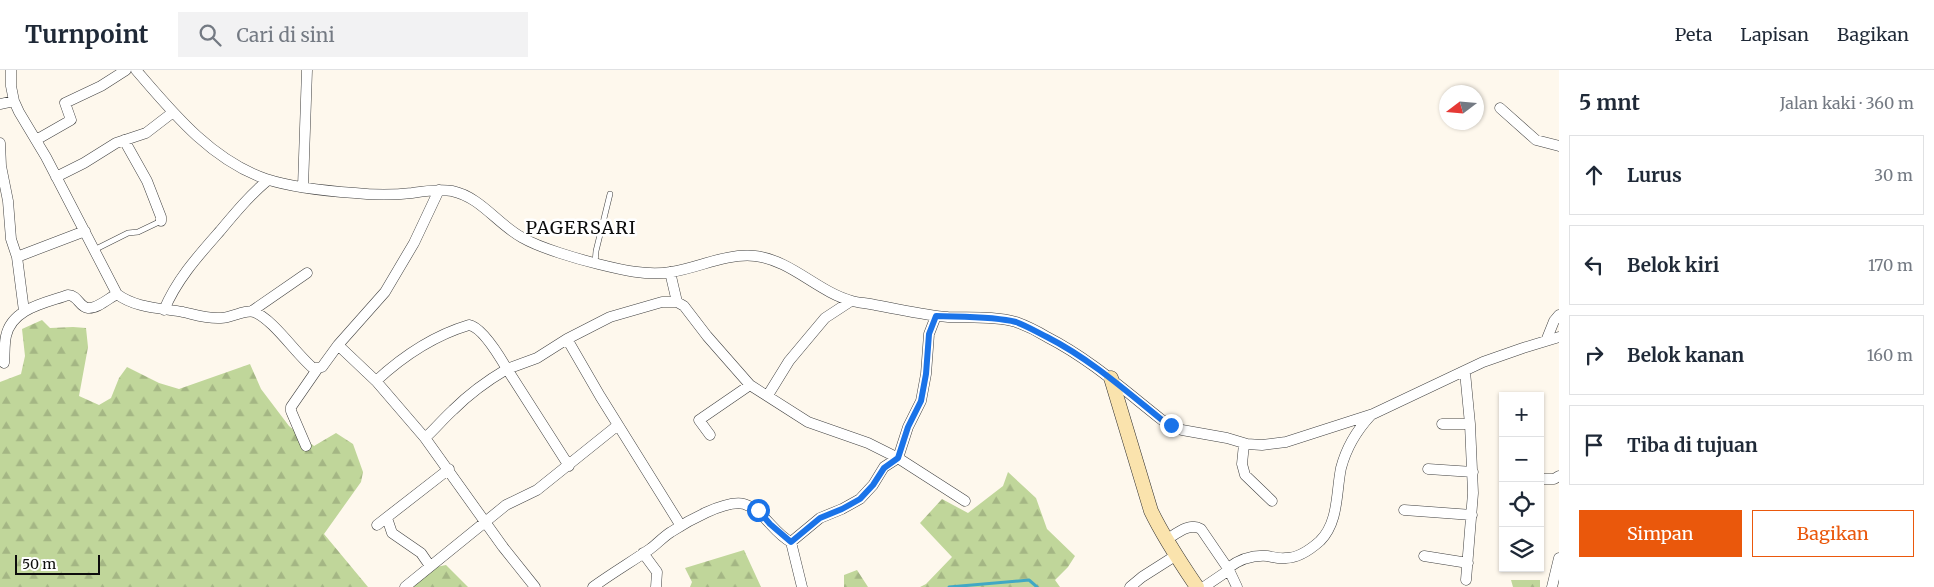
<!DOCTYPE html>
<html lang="id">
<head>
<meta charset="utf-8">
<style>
	:root { --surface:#fff; --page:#f2f2f3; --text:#1f2937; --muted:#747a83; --line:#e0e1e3; --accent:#ea580c }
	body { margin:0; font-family:Merriweather,serif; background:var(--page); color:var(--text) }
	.controls { position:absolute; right:15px; bottom:15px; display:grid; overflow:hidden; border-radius:0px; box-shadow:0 1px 4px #0004 }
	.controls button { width:45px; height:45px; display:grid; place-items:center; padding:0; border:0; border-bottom:1px solid var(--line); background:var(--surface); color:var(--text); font:25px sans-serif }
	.compass { position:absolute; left:1439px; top:15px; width:45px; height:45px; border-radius:50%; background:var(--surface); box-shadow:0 1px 4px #0004; rotate:254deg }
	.scale { position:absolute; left:15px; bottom:12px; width:85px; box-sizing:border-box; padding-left:5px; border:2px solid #0d0d0d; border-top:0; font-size:14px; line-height:18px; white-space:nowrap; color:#0d0d0d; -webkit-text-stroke:4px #fff; paint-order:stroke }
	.stop { position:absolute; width:15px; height:15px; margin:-11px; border:4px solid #1a73e8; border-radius:50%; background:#fff }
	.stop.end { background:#1a73e8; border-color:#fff; box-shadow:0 1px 5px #0008 }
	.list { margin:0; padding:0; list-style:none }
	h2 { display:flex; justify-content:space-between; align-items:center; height:65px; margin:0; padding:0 20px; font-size:21px }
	h2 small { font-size:16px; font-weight:400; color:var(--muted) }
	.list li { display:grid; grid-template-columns:32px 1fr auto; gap:15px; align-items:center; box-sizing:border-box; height:80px; margin:0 10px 10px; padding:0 10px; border:1px solid var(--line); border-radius:0px }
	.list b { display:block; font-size:19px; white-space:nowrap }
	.list em { font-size:16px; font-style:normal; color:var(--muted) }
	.actions { display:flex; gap:10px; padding:15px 20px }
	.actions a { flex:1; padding:11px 0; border:1px solid var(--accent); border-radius:0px; text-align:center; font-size:18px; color:var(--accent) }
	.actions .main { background:var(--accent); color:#fff }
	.icon { flex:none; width:28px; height:28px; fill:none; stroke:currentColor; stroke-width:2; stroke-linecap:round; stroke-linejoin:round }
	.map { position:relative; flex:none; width:1559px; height:517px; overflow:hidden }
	header { display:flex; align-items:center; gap:30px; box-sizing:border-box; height:70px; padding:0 25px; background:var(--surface); border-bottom:1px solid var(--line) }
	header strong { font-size:24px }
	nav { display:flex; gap:28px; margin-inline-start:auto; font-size:18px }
	.search { width:350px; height:45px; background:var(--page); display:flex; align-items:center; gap:12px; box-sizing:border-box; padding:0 18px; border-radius:0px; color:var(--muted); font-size:19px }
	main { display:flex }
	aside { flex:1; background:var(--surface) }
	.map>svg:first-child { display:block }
	.forest { fill:url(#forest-firs) }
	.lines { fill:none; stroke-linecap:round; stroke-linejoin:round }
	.stream { stroke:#41a8c4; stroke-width:3 }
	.lane-casing { stroke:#404040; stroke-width:6 }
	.street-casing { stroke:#404040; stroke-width:11 }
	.secondary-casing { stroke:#2f2f2f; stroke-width:15 }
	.lane { stroke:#fff; stroke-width:5 }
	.street { stroke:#fff; stroke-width:10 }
	.secondary { stroke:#fae3ad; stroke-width:14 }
	.route { stroke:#1a73e8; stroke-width:6 }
	.labels { text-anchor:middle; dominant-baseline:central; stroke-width:5; stroke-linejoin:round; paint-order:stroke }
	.quarter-label { font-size:18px; letter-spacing:1px; fill:#0d0d0d; stroke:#fff }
</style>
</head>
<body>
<header>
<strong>Turnpoint</strong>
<div class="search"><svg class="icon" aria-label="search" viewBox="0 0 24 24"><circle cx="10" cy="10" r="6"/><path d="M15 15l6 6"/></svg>Cari di sini</div>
<nav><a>Peta</a><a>Lapisan</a><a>Bagikan</a></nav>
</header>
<main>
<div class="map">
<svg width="1559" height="517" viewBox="0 0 1559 517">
	<defs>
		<pattern id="forest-firs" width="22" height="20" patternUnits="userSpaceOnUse" patternTransform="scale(1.25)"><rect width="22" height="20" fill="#c0d69a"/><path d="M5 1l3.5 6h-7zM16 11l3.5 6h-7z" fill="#a4b684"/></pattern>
	</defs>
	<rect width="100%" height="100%" fill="#fef8ed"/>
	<path class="forest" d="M42,250L50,258L73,257L86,258L88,277L79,326L99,335L111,328L119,308L127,297L159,313L179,319L250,294L261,319L289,356L314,376L336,363L353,374L363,402L361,412L324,464L368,517H0V312L21,304L25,286L22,259Z
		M1008,402L1036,428L1047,459L1075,486L1068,497L1055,510L1060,517H920L926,514L952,487L920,453L942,429L968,443L1003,416Z
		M744,480L761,517H690L692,512L685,498Z
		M446,495L468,517H408L436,497Z
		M857,500L868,517H844V505Z
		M1511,510H1540V517H1513Z"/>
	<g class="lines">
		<path class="stream" d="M949,517L1029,510L1037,517"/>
		<g class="lane-casing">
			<path id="lane" d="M94,180L128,163L138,162L161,151
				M595,193L596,181L610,124"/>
		</g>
		<g class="street-casing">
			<path id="street" d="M11,0V16L14,31L19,42L46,87L117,224C135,238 161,238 183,242C196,245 207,249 221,248C231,248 245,239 254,242C273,249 296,284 313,298H318L322,297L338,275
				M136,0C172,42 211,90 266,109C294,118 326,121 355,123C374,125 394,125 412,123C426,121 439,119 452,121C481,127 498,155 523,168C540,178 578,189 598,194C622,200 647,206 671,202C699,198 725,183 755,186C791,190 818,222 852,231C859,233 867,233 875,235C899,239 923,245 948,247C970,248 994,246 1016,252C1027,256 1037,261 1047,267C1090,289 1124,320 1162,350L1182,360L1227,368L1247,374L1262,375L1286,372L1373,344L1483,292L1523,278L1559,267
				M0,34L14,31
				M1500,38L1536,70L1559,76
				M36,70L71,50L65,33L101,16L126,0
				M124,70L147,111L161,147V151
				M0,73L1,96L8,131L11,169L17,187L85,161
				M56,107L84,93L116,73L146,63L172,43
				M303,117L307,0
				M439,120L414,173L385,222L338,275L376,311L425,368L503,477L535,517
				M17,187L24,241
				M670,202L677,232
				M164,240C177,209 198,186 220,161C235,143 250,125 268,110
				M252,241L307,203
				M567,269L600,326L681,456
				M1546,271L1554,251L1559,245
				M4,293C5,284 4,275 6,266C12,238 46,233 68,225C78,225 79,237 88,238C97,239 109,228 117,224
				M1465,302L1470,354L1473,423L1466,510
				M376,311C403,286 432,266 469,255C482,257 500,287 507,299L537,288L567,269L610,247L662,232H677L684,236L707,266L750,315L808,352L868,373L898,388L965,431
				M768,325L789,291L825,248L851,231
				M1442,354H1470
				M710,365L699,350L750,315
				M425,368C435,359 443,349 453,340C468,325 490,309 507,299L569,396
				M1247,374H1244L1242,394L1245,405L1272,431
				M306,376L291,341V337L318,298
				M1428,399L1473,402
				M1540,409H1554L1559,406
				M1404,440L1472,445
				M387,448L392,463L421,483L430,496
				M377,455L449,399
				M1166,470C1176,464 1189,452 1201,459L1229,500L1237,517
				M791,472L802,517
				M643,483L657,502L656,517
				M1424,486L1468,493
				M1228,498C1240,489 1252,485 1267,486C1273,487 1280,489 1286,488C1298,488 1311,479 1320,471C1339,452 1336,422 1341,398C1346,379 1357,360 1371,345
				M405,517L506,435L537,420L618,355
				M593,517C611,504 631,492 650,479C657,474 663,467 671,462C686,452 726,429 744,434C764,440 773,463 791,472L820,448L842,439L860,429L873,415L884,397L898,388L908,357L921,331L926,304L929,264L936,246
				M1130,517L1142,507L1175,486
				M1204,517L1229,500
				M1552,517L1559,488"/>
		</g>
		<g class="secondary-casing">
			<path id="secondary" d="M1111,308L1151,441C1164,468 1180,492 1197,517"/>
		</g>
		<use href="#lane" class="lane"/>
		<use href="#street" class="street"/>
		<use href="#secondary" class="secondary"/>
	</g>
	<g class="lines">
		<path class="route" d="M758,440L770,454L791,472L820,448L842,439L860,429L873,415L884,398L898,388L908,357L921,331L926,304L929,264L936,246C959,247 994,246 1016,252C1027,256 1037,262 1047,267C1090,289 1125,320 1162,350L1171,355"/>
	</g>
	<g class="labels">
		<g class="quarter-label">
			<text x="581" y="157">PAGERSARI</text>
		</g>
	</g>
</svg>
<div class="controls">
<button>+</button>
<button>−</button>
<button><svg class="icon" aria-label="locate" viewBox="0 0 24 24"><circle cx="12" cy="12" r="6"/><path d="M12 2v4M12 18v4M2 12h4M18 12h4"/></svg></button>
<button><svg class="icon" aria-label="layers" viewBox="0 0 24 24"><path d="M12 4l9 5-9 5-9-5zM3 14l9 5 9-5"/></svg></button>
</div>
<svg class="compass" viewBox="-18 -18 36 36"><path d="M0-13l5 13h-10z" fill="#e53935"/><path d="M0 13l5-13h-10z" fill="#747a83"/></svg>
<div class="scale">50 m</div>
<div class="stop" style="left:758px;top:440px"></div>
<div class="stop end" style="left:1171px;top:355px"></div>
</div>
<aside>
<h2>5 mnt<small>Jalan kaki · 360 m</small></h2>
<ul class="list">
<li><svg class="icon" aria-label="ahead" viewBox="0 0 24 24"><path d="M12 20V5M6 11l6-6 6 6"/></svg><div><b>Lurus</b></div><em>30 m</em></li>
<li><svg class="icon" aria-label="left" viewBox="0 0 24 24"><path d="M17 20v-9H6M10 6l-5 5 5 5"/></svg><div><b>Belok kiri</b></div><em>170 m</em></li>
<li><svg class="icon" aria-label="right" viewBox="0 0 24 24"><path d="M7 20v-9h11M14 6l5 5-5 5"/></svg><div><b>Belok kanan</b></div><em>160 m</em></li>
<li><svg class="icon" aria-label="arrive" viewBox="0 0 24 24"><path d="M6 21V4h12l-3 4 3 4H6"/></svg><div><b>Tiba di tujuan</b></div></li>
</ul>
<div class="actions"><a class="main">Simpan</a><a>Bagikan</a></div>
</aside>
</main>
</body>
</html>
